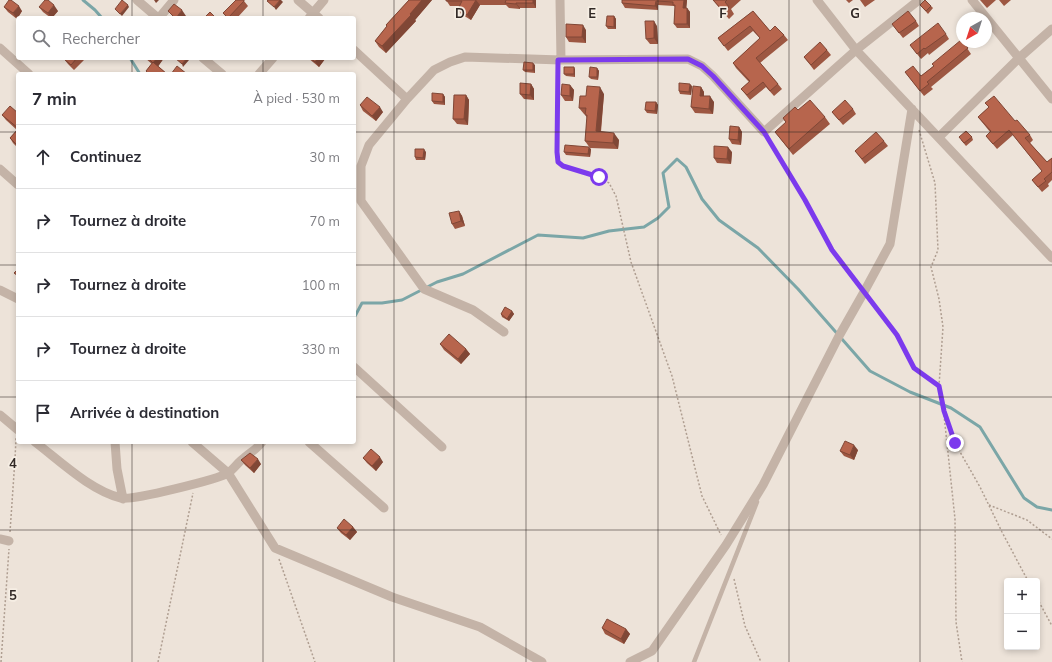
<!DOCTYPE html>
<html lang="fr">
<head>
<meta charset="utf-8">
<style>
	:root { --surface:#fff; --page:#f7f7f7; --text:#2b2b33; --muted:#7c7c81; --line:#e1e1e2 }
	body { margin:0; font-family:Mulish,sans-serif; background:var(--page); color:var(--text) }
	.controls { position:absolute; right:12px; bottom:12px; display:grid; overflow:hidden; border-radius:4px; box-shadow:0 2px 6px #0003 }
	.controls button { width:36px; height:36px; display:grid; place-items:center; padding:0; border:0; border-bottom:1px solid var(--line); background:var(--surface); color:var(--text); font:20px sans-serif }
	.compass { position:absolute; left:956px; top:12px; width:36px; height:36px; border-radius:50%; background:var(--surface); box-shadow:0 2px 6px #0003; rotate:219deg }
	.stop { position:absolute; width:12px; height:12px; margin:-9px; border:3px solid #7c3aed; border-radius:50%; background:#fff }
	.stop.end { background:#7c3aed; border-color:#fff; box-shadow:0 1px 4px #0008 }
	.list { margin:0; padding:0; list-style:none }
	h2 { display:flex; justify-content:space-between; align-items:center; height:52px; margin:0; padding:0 16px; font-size:17px }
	h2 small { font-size:13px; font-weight:400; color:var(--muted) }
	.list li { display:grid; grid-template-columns:26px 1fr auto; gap:12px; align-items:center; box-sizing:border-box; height:64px; padding:0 16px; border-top:1px solid var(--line) }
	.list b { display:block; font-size:15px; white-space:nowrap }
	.list em { font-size:13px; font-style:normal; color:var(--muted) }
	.icon { flex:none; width:22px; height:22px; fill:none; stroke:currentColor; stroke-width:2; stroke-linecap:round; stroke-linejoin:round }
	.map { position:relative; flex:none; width:1052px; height:662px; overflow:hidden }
	.search { position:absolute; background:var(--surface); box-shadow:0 2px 6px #0003; left:16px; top:16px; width:340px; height:44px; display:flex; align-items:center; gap:10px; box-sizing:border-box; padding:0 14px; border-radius:4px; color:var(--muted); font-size:15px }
	.panel { position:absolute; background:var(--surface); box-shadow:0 2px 6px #0003; left:16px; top:72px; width:340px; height:372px; border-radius:4px }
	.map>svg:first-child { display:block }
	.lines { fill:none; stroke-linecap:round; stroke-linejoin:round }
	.stream { stroke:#7ba6a7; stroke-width:3 }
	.path { stroke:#af9e91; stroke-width:1.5; stroke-dasharray:2 2; stroke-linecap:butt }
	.lane { stroke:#c4b3a7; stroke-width:4.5 }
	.street { stroke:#c4b3a7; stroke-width:9 }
	.wall { fill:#9d5742 }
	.shaded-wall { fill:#804736 }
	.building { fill:#b7654d; stroke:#804736 }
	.route { stroke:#7c3aed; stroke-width:5 }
	.grid { fill:none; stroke:#312926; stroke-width:1; stroke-opacity:0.55 }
	.grid-label { font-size:13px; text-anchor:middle; font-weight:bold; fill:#312926; stroke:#f6eee4; stroke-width:3.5; stroke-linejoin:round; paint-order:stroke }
</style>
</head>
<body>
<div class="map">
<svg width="1052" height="662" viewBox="0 0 1052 662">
	<rect width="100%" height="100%" fill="#ede3d9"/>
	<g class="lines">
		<path class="stream" d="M83,0L95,10L102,18
			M130,58L140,74
			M354,318L362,303H382L402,300L437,282L463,274L538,235L583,238L609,231L644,227L658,218L669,207L663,173L677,159L686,167L702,199L719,220L758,248L798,289L870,371L910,392L951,408L980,427L1024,498L1037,507L1052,510"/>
		<path class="path" d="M558,68L557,152L558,162L563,166L599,177L609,183L616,196L631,262L672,376L702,496L721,535
			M919,130L935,183L938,250L931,267L939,299L943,327L939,386L943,411L955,443L980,487L1002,532L1028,581
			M769,140L805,200L832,250L859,285
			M871,300L897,335L914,367L938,386
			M944,415L955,519L956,622L962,662
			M989,505L1027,520L1052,539
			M10,532L15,459L16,438
			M279,559L315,662
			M734,579L745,626L761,662
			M1037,598L1052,626
			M1,662L9,549
			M158,662L193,493"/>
		<path class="lane" d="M694,662L757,502"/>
		<path class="street" d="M137,0L158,18
			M298,0L313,13L309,18
			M817,0L856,50L1052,258
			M972,0L1052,99
			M159,18L174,0
			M319,18L313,13L324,0
			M0,48L29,74
			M354,50L407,99L434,70L450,62L465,57L561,60L560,0
			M203,58L222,74
			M561,60L688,59L702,66L713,76L764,132L856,50L919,0
			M259,74L273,58
			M407,99L369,145L361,166V201L424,289L473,310L504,332
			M939,137L1019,58L1052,29
			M0,169L18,185
			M0,290L18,299
			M354,367L442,447
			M0,415L18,430
			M35,442C60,461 91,491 121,498C131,501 219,479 228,473C234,469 238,462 244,458C251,452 257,449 262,442
			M115,442L117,469L123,499
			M192,442L228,473L275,548L392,597L480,627L542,662
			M309,442L384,508
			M0,539L9,541
			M630,662L652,651L726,545L763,485L839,336L864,292L890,244L912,109"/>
	</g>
	<path class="wall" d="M409,0H432L415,20L416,21L386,53L379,47L375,41L387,26L386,25Z
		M446,0H536V8H520V9L509,8L506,5H480L471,20L461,14L458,9L460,6H450Z
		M622,0H687L686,8H687L690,12V28H677L674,24L675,7L674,6L658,5V10L625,8L622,3Z
		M713,0H741L731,9L734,14L729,19L717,5Z
		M846,0H853L849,3Z
		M860,0H875L865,7Z
		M980,0H996L987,8Z
		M999,0H1011L1004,6Z
		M244,1L248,6L237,18H227L223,13Z
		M920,5L931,6L933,8L928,14Z
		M4,7L22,11L17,19L8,12Z
		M39,7L58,11L52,18H51L43,12Z
		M753,11L770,31L784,35L788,40L760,63L778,84L782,89L774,96L766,87L750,100L741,89L749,82L736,68L733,63L760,38L753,31L728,51L718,38Z
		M614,16L616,19V29H608L606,26Z
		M916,21L919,26L903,38L892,24Z
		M657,26L658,44H650L646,39Z
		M586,30V43L569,42L566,37Z
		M946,34L949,39L929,55L928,53L921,59L910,45Z
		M963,42L971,54L931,87L933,89L924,96L905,72L921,76Z
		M827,50L831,55L814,70L804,57Z
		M65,58H82L84,60L74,70L68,64L64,59Z
		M145,58H164L158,66L167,74H148L146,71L152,64Z
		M308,58H324L325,59L319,67Z
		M535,65V73L525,72L523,70Z
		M597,68L599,71L598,80L591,79L589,77Z
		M575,69V77L566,76L564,74Z
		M531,84L534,89V100L524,99L520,94Z
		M570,85L574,90L573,101H565L561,95Z
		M692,86L691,95L680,94L679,91Z
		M701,87L704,92V96L714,102L713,114L695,113L691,107Z
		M443,94L445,97V105L434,104L432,101Z
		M604,94L601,132L619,140L618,149L590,148L585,141L587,118L585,114H584L579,108L586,96Z
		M466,95L469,100L468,125L457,124L453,119Z
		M656,102L658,105L657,114L647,113L645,110Z
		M985,103L1015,121L1030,135L1033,140L1030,143L1047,162L1052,158V180L1048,184L1049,186L1042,192L1032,180L1042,171L1013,135L997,149L986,136L990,132L978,117L989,107Z
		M360,105L383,112L376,121L363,111Z
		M853,109L856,114L843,125L832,112Z
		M798,110L825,117L830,124L793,155L775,132L786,123L783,118Z
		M18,113V148L13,143L10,138L17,130L6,120L2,115Z
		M739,127L742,132L741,145L732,144L729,139Z
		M972,137L973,140L966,146L961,140Z
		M884,141L888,146L865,164L855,151Z
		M591,149L590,157L566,155L564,152Z
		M426,152L425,160H416L415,157Z
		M732,152L731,164L717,163L714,158Z
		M459,211L462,216L465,226L455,229L452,224Z
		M512,311L514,314L509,321L502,317L501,314Z
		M440,344L466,349L470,354L461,364L444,350Z
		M858,450L854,460L844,456L840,451Z
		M363,458L383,462L376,471L367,463Z
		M241,460L261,464L254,473L245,465Z
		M353,527L357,532L350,540L341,533L337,528Z
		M602,628L626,629L630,634L624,644L605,634Z"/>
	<path class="shaded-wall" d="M154,0H159L156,3Z
		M280,0H281L283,2L276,10L274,7Z
		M422,0H432L415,20L416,21L386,53L382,46Z
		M476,0L480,5L471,20L467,15Z
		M533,0H536V8L533,3Z
		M684,0H687L686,12L683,8Z
		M656,1L658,5V10L655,6Z
		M516,3L520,8V9L516,4Z
		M54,5L58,11L52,18H51L48,13Z
		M128,5L129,7L122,16L120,14Z
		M19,6L22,11L17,19L13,13Z
		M687,8L690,12V28L687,24Z
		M182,10L186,16L184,18H176Z
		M614,16L616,19V29L614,27Z
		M654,21L657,26L658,44L654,38Z
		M583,25L586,30V43L582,37Z
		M157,58H164L157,68L153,63Z
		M187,58L189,60L183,67L182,64Z
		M318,58H324L325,59L319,67L315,62Z
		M533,63L535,65V73L533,70Z
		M574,67L575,69V77L574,74Z
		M597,68L599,71L598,80L597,77Z
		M531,84L534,89V100L530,95Z
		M690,84L692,86L691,95L689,92Z
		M570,85L574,90L573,101L570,96Z
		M600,87L604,94L600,138L596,131Z
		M701,87L704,92V101L700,96Z
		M443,94L445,97V105L443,102Z
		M466,95L469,100L468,125L464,119Z
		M710,96L714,102L713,114L709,109Z
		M656,102L658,105L657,114L655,111Z
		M380,107L383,112L376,121L372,116Z
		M739,127L742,132L741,145L738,140Z
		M614,133L619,140L618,149L613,143Z
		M589,147L591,149L590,157L588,154Z
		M728,147L732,152L731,164L727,159Z
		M424,149L426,152L425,160L423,158Z
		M459,211L462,216L465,226L461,221Z
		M512,311L514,314L509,321L507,319Z
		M466,349L470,354L461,364L458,359Z
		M854,445L858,450L854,460L850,455Z
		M380,457L383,462L376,471L372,466Z
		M258,459L261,464L254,473L250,468Z
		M353,527L357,532L350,540L346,535Z
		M626,629L630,634L624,644L621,639Z"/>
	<path class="building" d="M9,0H11L19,6L13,13L4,7Z
		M45,0H48L54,5L48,13L39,7Z
		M122,0L128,5L120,14L115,9Z
		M236,0H244V1L228,18L223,13Z
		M268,0H280L274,7L267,1Z
		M409,0H422L410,14L411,15L382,46L375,41L387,26L386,25Z
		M446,0H476L467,15L458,9L462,1H446Z
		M506,0H533V3H516V4L505,3Z
		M622,0H684L683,8H687V24H674L675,5H673V2L656,1L655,6L622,3Z
		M713,0H727L725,2L729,7L724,12Z
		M925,0L931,6L926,11L920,5Z
		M174,4L182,10L176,18H175L168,11Z
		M753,11L770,31L775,26L784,35L756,58L778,84L770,91L763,82L747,95L741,89L750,81L733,63L760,38L750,26L724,46L718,38Z
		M908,11L916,21L899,33L892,24Z
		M210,12L215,17L214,18H204Z
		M607,16H614V27L606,26Z
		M645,21H654V38L646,39Z
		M938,23L946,34L925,49L924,48L917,54L910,45Z
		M566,24L583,25L582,37H566Z
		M961,40L968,48L927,82L929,84L920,91L905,72L913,66L921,76L934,66L932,64Z
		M820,42L827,50L811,65L804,57Z
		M65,58H77L71,65L64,59Z
		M148,58H157L153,63Z
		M175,58H187L182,64Z
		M310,58H318L315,62Z
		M153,62L167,74H149L146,71Z
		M524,62L533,63V70H523Z
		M177,66L187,74H171Z
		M564,67H574V74H564Z
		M590,67L597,68V77H589Z
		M520,83L531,84L530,95L520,94Z
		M679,83L690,84L689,92L679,91Z
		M562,84L570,85V96L561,95Z
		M587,86L600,87L596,131L614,133L613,143L585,141L587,115H585L586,108H579L580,96H586Z
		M693,86L701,87L700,96H710L709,109L691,107Z
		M432,93L443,94V102L432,101Z
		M454,95H466L464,119H453Z
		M994,96L1015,121L1017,120L1030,135L1025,138L1047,162L1052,158V172L1044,179L1046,181L1038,187L1032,180L1042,171L1009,130L993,144L986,136L991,131L978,117L989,107L985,103Z
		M367,97L380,107L372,116L360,105Z
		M810,100L825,117L789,149L775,132L786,122L783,118L795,107L798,110Z
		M845,100L853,109L839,120L832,112Z
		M646,102H656L655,111L645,110Z
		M10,106L18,113V128L2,115Z
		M730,126L739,127L738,140L729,139Z
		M18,129V146L10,138Z
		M966,131L972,137L964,143L959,137Z
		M876,132L884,141L862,159L855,151Z
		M565,145L589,147L588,154L564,152Z
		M714,146L728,147L727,159L714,158Z
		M415,149H424L423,158L415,157Z
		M459,211L461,221L452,224L449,213Z
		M18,269V276L14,273Z
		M505,307L512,311L507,319L501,314Z
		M449,334L466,349L458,359L440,344Z
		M845,441L854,445L850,455L840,451Z
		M371,449L380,457L372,466L363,458Z
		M250,453L258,459L250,468L241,460Z
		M344,519L353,527L346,535L337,528Z
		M607,619L626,629L621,639L602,628Z"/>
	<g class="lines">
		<path class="route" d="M599,177L563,166L558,162L557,152L558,60L688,59L702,66L713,76L764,132L805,200L832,250L897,335L914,368L939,386L944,411L955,443"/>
	</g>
	<path class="grid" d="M132,0V18M263,0V18M394,0V662M526,0V662M658,0V662M789,0V662M920,0V662M132,58V74M263,58V74M0,132H18M354,132H1052M0,265H18M354,265H1052M0,397H18M354,397H1052M132,442V662M263,442V662M0,530H1052"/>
	<g class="grid-label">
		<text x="460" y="18">D</text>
		<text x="592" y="18">E</text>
		<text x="723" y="18">F</text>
		<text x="855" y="18">G</text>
		<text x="13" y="468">4</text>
		<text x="13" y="600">5</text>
	</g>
</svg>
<div class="controls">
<button>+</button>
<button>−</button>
</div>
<svg class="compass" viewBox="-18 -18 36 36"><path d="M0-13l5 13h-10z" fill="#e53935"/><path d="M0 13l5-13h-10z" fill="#7c7c81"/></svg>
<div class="stop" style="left:599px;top:177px"></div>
<div class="stop end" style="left:955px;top:443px"></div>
<div class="search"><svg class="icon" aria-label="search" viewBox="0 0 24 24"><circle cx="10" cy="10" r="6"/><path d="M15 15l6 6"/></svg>Rechercher</div>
<section class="panel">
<h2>7 min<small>À pied · 530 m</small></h2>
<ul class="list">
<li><svg class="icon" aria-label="ahead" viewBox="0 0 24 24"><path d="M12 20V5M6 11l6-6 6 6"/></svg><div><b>Continuez</b></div><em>30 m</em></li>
<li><svg class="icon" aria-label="right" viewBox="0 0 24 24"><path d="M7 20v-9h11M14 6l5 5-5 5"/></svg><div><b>Tournez à droite</b></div><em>70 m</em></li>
<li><svg class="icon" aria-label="right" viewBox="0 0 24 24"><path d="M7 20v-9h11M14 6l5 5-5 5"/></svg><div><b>Tournez à droite</b></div><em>100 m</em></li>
<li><svg class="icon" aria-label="right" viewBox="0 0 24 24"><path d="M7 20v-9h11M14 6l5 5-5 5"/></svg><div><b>Tournez à droite</b></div><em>330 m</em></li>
<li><svg class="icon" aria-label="arrive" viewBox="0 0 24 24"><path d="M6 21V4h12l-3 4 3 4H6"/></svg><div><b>Arrivée à destination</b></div></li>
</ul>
</section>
</div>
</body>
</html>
